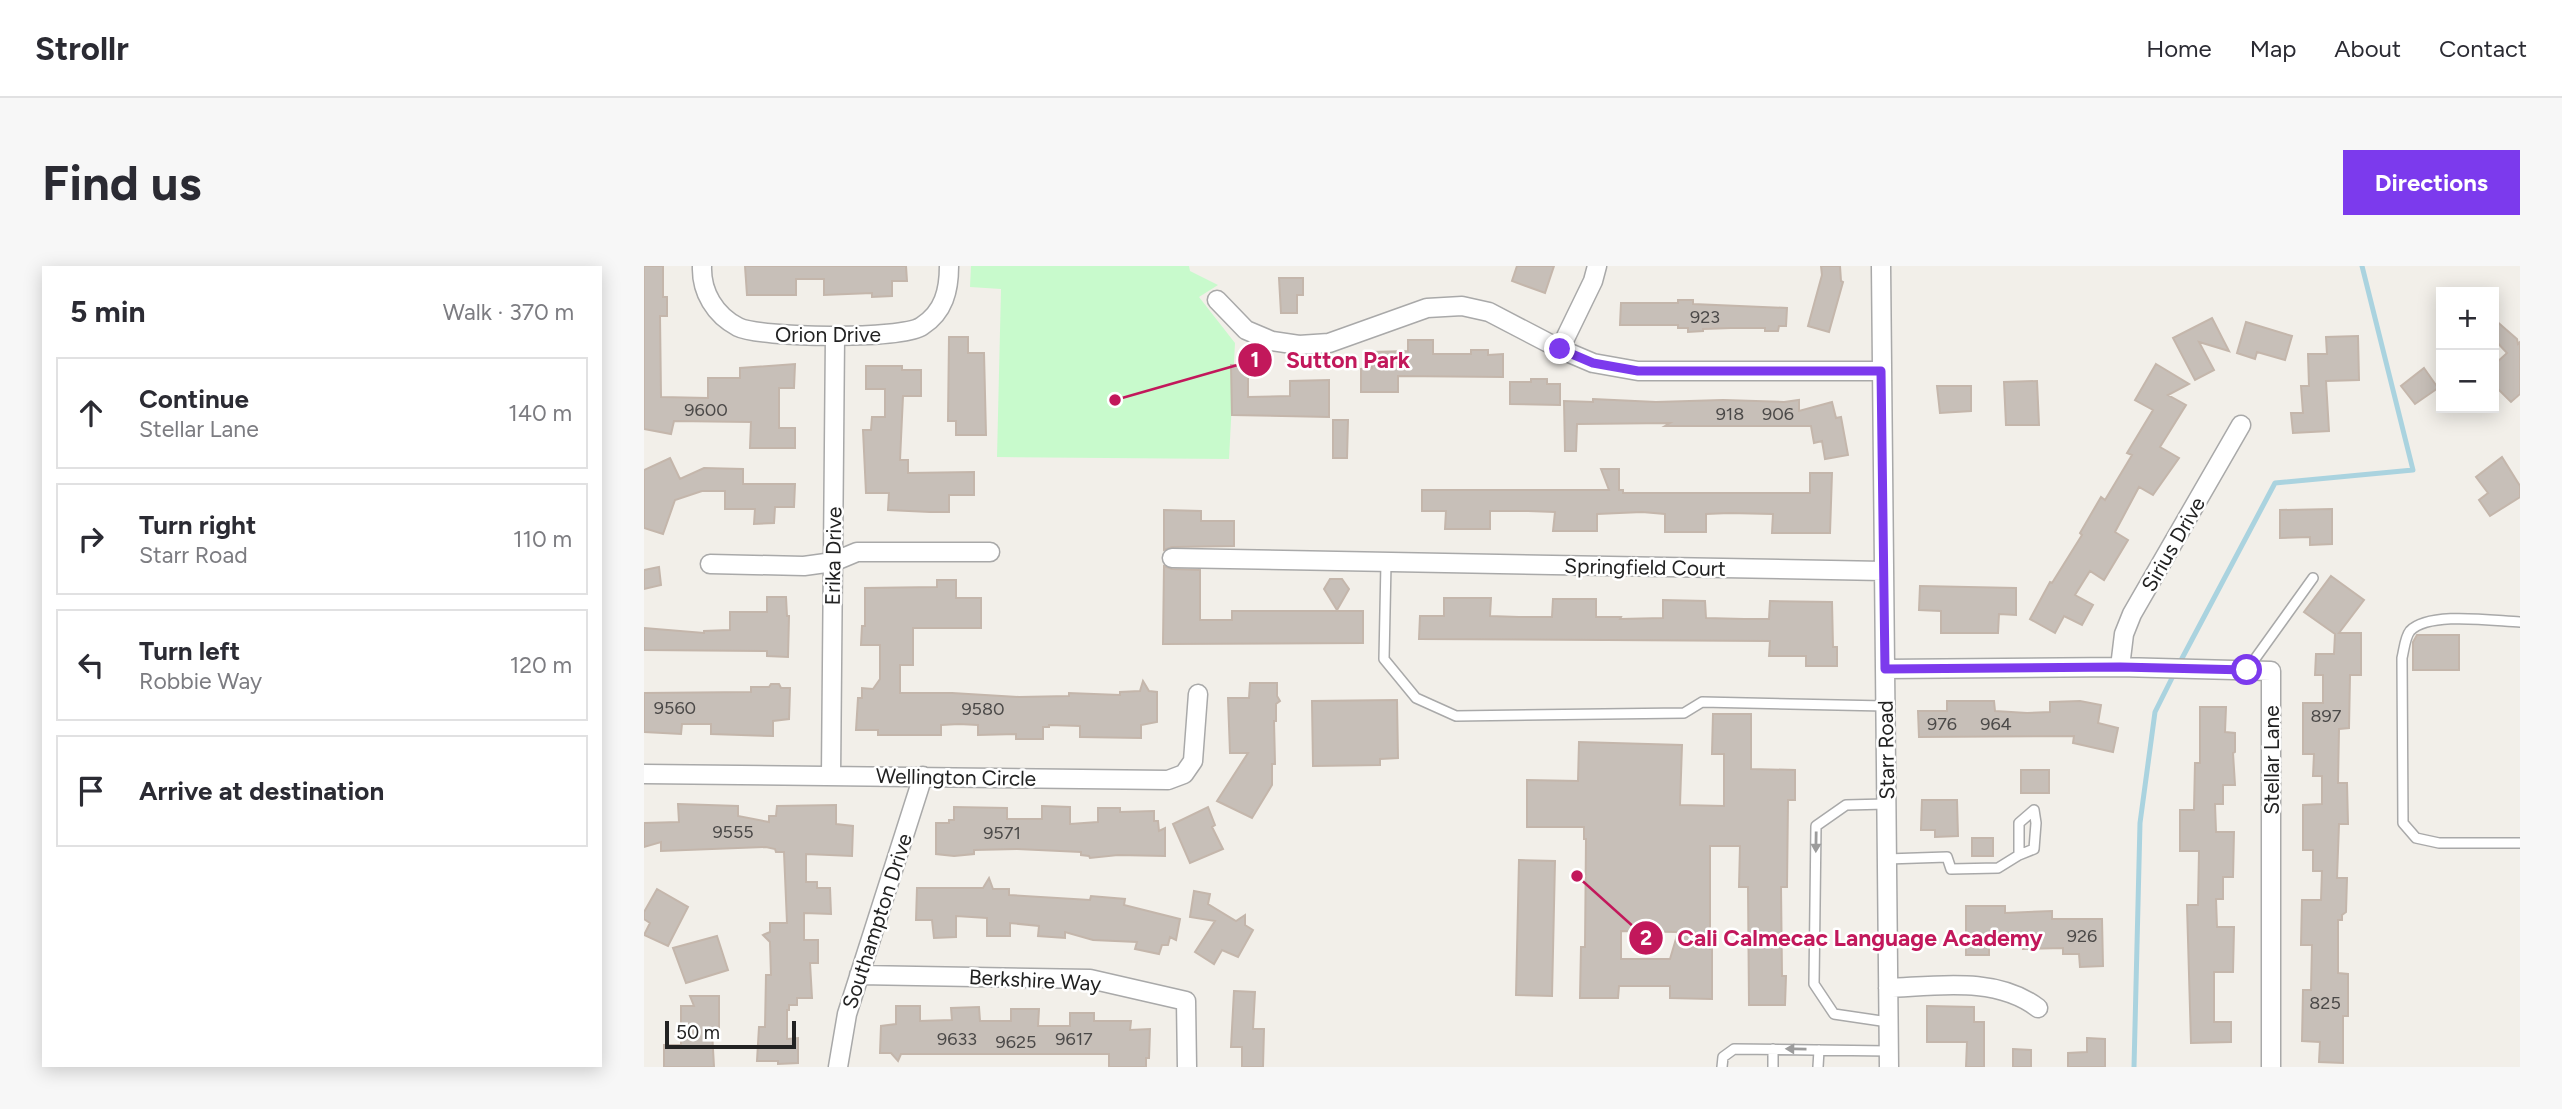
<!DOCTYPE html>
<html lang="en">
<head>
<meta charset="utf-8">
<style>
	:root { --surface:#fff; --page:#f7f7f7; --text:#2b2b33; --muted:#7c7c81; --line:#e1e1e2; --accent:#7c3aed }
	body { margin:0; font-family:Figtree,sans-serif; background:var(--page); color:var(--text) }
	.controls { position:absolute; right:21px; top:21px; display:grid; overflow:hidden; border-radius:0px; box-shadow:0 4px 18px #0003 }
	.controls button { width:63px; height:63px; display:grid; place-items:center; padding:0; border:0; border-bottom:2px solid var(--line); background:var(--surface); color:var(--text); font:35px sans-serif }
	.scale { position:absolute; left:21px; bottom:18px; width:131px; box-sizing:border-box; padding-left:7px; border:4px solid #222; border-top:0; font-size:19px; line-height:24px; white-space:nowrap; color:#222; -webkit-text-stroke:5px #fff; paint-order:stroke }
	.stop { position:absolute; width:21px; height:21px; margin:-16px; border:5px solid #7c3aed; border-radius:50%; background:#fff }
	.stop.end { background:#7c3aed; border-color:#fff; box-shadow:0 2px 7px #0008 }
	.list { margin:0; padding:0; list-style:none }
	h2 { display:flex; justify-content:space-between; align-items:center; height:91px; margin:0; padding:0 28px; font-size:30px }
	h2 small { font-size:23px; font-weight:400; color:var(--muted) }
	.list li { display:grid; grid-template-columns:46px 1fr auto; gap:21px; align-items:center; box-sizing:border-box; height:112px; margin:0 14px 14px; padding:0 14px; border:2px solid var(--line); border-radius:0px }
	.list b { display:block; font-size:26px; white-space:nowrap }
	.list p { margin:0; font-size:23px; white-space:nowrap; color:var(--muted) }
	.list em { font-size:23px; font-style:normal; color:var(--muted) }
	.icon { flex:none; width:38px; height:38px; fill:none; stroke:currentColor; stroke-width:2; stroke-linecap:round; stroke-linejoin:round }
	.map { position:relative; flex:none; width:1876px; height:801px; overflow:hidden; border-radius:0px }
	header { display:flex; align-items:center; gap:42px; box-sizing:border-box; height:98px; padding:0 35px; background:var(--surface); border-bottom:2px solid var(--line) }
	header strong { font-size:33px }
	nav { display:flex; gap:38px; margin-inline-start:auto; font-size:24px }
	.intro { display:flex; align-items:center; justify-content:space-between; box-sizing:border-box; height:168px; padding:0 42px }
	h1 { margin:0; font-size:49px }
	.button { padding:18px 32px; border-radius:0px; background:var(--accent); color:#fff; font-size:24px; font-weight:700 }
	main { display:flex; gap:42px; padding:0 42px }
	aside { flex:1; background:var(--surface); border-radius:0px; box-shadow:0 4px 18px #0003 }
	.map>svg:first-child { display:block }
	.park { fill:#c8facc }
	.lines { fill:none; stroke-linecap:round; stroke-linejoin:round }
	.stream { stroke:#aad3df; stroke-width:5 }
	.building { fill:#c7bfb8; stroke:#c4b6ab; stroke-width:2; fill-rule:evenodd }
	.service-casing { stroke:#a9a9a9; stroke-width:12 }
	.minor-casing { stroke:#a9a9a9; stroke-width:21 }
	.service { stroke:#fff; stroke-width:9 }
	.minor { stroke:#fff; stroke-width:18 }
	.oneway { fill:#9c9c9c }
	.route { stroke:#7c3aed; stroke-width:9 }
	.labels { text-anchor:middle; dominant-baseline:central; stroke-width:5; stroke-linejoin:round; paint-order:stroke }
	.number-label { font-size:18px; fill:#4b4948 }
	.street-label { font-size:21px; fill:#222; stroke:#fff }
	.leader { fill:none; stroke:#c2185b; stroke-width:2.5 }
	.callout-dot { fill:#c2185b; stroke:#fff; stroke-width:2.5 }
	.mark-label { font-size:21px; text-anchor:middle; font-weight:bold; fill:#fff }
	.callout-label { font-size:23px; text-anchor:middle; font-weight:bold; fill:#c2185b; stroke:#fff; stroke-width:5; stroke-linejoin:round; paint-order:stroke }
</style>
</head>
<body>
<header>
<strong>Strollr</strong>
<nav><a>Home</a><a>Map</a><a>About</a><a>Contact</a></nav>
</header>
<div class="intro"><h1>Find us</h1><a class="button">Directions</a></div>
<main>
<aside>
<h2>5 min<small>Walk · 370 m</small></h2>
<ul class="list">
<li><svg class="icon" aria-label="ahead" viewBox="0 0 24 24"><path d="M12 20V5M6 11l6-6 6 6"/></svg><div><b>Continue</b><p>Stellar Lane</p></div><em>140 m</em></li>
<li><svg class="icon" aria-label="right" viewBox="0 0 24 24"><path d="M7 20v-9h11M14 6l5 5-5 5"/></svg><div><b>Turn right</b><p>Starr Road</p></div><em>110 m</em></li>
<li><svg class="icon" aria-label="left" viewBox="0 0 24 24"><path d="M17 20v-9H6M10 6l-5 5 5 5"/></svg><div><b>Turn left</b><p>Robbie Way</p></div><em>120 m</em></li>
<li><svg class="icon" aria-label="arrive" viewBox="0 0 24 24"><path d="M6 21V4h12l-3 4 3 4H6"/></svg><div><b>Arrive at destination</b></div></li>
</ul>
</aside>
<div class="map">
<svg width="1876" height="801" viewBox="0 0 1876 801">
	<rect width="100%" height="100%" fill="#f2efe9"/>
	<path class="park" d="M327,0H545L546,5L574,19L555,31L591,77L585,193L353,191L357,23L326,21Z"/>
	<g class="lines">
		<path class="stream" d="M1535,398L1631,217L1769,204L1718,0
			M1490,801L1496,557L1511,446L1531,406"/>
	</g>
	<path class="building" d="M0,0H19V31H23V50H16L17,131L64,132V112H96V102L151,98L150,122H135V162H151V182H106L107,156L30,155L27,168L0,163Z
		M101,0H262L263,15H248V30L228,31V27L180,29V13H152V29H103Z
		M873,0H910L901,27L868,15Z
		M1177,0H1196L1197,15L1199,16L1185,66L1164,60L1178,9Z
		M635,12H659V29H653V47H637Z
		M1034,34H1049V38L1143,42L1142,60H1135L1134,65H1121V62H1087L1059,63V65L1044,66V62H1034V59H976L977,37H1034Z
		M1568,52L1585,85L1555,76L1570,104L1551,114L1529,72Z
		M1850,53L1873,73L1874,78L1876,76V128L1867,136L1850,119V99L1863,87L1850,73Z
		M1602,56L1648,70L1641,94L1613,86L1611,93L1593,87Z
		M1714,70L1715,114L1682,115L1685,165L1649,167L1647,147H1659L1657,120H1665L1664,88H1683L1682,71Z
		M305,71H324V87H340L342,169H312V155H304Z
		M764,74H789V88H827V84H844V89L859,88V111L754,110V126H717V103L728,102L727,86L764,85Z
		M1512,98L1545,118L1524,129L1542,139L1516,181L1535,192L1509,229L1495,221L1471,266L1484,274L1460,314L1446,305L1431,329L1449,339L1438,359L1420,350L1411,367L1386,353L1406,316L1408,317L1438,269L1436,267L1457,231L1461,234L1488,189L1483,187L1509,144L1491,134Z
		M587,99H604V131L646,130V115L685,114V151L588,149Z
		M222,100H258V104H277V130H259L256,194H264V207L330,206V229H305V246H286L244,244L245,227H222L219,164H227L228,151H241V123H222Z
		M1780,102L1794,122L1771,138L1757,120Z
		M887,113H903V118H916V139L866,138V116H887Z
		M1393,115L1395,159H1362L1360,116Z
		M1293,120H1327V145L1296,147Z
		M949,133L1012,136L1079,134L1140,136L1155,134V145L1188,136L1192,152L1197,151L1204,189L1181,193L1178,175L1170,177L1167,160H1021L1026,157L933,158L932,185H921L920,135L949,136Z
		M689,154H704L703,192H689Z
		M1858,191L1876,220V231L1846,250L1835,234L1844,227L1832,211Z
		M26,192L36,213L60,202L99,203V218H151L150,241H131L130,257L110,258L111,243H81V225H58L31,234L19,268L0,262V204Z
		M957,203H975V224H979V227H1166V207H1188L1186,267H1128L1129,248L1085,247L1062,248V266H1021V248L998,246L953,248V265H909L911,246L884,245H846V263H801L802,245H778V224H965Z
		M1688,243V278L1666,279V271L1636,272V244Z
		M520,244L557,245V255H590V280L528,281L520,284Z
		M520,300L528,303L556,304V354H588V345H719V377L519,378Z
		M15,301L17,319L0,323V304Z
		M1687,310L1720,334L1695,367H1717V409H1706L1705,462L1695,463L1694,517H1703L1704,558H1695L1693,612H1703L1702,646L1698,649V654H1694V707L1704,708V750H1699V797L1675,796L1676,776L1658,775L1659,724H1667L1668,679H1657L1658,634H1677L1678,605H1669V584H1659V539L1678,538V510H1669L1670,488H1659V437H1679V409H1671L1672,388H1690L1691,368L1660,346Z
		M686,313H698L705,323L693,344L680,323Z
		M293,314H312V332H337V362H269V399H256V427H308L375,431L425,430V427L476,429V426L496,425L499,415L505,425L513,426V456L497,459V472L436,471V460L405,459V461H399V473H372V468L334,469V459L315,458L297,459V469H234V464H212L214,432H218V422L229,423L236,413V379H217L218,360H221V322L293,321Z
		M1276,320L1372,322V349L1355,348L1354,367H1297V345L1275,344Z
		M123,331H142L143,350H145L144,391L123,390V385L0,384V362L60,367V365L86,364V346H123Z
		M800,332H847L846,350L875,351H908L909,333H952V351H977L976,353L1019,352V334L1061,335L1062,352L1100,353H1125L1126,335L1188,336L1189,381H1193V400H1162V390H1125L1126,375L775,373L776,350H800Z
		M1773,369H1815V404H1769V376Z
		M606,417H633V430L636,435L632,438V455H630L631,498H628V519L608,552L573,535L604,487H586L584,432H605Z
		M127,418H135L137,422H146L145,453L129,455V470L67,468V458H38L37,468L0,466V427L107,426V421H125Z
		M753,434L754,492L736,493V499L669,500L668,435Z
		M1303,435H1350L1351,445L1383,447L1406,446V436L1436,435L1457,439L1454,457L1474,462L1469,486L1429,477L1430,470L1275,471L1274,445H1303Z
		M1556,441H1582L1581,466L1591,467V486L1589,487L1591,519H1579V538H1571L1572,566H1590L1589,611H1579V633H1572L1573,661H1590L1589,706H1570V756H1587V776L1547,777L1543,639H1554L1555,585H1536V544H1550L1551,497H1556Z
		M1069,448H1107V503L1151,504V534H1144L1143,621H1137L1138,710H1142L1141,739H1105L1104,621H1095L1096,580H1066V683H1068V733L1026,732V720H975L974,732H936L937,681H941L942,573H940V561H883V514L934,515L935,476L1038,479L1036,539L1080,540V488H1068ZM977,665L1034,666L1026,693H977Z
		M1377,504H1405V527H1377Z
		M1278,534H1313L1314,570L1291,571V564H1277Z
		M34,538L94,540V550L125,556V550H132L133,540L192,539V558L209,560L208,590L162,588V616H173V622H186L187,648L160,647V674H174V697H166L168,732H153V739H145V744H143V773L154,772V797L134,798V795H113L115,761H121L122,709H127L126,676L119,669L126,666V657H143L140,586H132L131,583L122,581L17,585V576L0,581V557L35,556Z
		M398,540L426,541V558L454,556V542H476V546L510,545V555H514L515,565L521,562V590L474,589L446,592L445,590L437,589V586L373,583L330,584V588L310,590L292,588V557H305V554H310V541L363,542V553H398Z
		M564,541L571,559L568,561L579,583L546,597L529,558Z
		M1328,572H1349V590H1328Z
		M875,594L911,595L908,730L872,729Z
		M345,612L349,623H365V629L446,634L447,630L481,633L480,639L536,653L532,674L526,671L524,679H518L515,688L491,683L493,676L449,674L421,666V672L394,670L395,660L366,657V670H343V652L312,650V671L290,672L288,654H272L273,622H339Z
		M13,623L44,641L24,680L0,669L6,657L0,653V646Z
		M550,625L566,628L564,638L592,655L601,649V659L609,664L594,691L578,684L570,698L551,686L571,655L546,651Z
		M1322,640H1361V647L1408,645V653H1458L1459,700L1436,701L1435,688H1419V682L1379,683V675L1345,676V689H1322Z
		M73,670L84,704L42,717L29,682Z
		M590,725L611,726L609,763H620L619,801H598V781H587Z
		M46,730H75V765H68L70,801H20V779H37V740H50Z
		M252,740H276V755L308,754L307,742L335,741L336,755H367V743H395L394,760H426V747H450V755H487L486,764L506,763L505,792H502V801H465V788H257L254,795L247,787H236L237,760L252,758Z
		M1283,740L1330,741V756H1340V801H1322L1323,776H1283Z
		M1443,772L1461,773V801H1424V787L1443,786Z
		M1369,783L1387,784V801H1369Z"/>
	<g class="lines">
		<g class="service-casing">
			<path id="service" d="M742,297L740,393L772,432L812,450L1040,447L1058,436L1241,440
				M1876,356C1850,355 1785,345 1766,365C1761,371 1760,384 1758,392L1759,557L1772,572L1795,577H1876
				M1603,404L1669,312
				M1242,538L1202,539L1172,560L1170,718L1190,748L1244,756
				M1243,593L1303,591L1307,603L1354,602L1375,589V557L1390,544L1392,557L1390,583L1375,589
				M1129,783V801
				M1078,801L1079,791L1090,783L1245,785
				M1174,801L1175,784"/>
		</g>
		<g class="minor-casing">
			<path id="minor" d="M58,0C57,26 71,49 94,61C116,72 258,74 278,60C300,46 305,24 305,0
				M1237,0L1245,801
				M573,34L602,64L628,75L655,79L685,77L783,42L818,40L845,46L916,83L949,97L994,105H1237
				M916,83L949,15L953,0
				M528,292L1239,305
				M66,298L160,300L189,296L213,286H346
				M1476,401L1480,368L1488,348L1597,159
				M1241,403L1476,401L1627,405V801
				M0,508L524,514L540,508L549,495L554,428
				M187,510L191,70
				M215,709L446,713L542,735L543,801
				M1244,722C1293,720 1352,710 1394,742
				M194,801L203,748L279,510"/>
		</g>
		<use href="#service" class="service"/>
		<use href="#minor" class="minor"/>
	</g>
	<defs><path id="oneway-solid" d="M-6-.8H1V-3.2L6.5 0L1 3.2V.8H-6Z" transform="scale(1.75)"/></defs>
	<g class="oneway">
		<use href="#oneway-solid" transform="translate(1172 576) rotate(91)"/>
		<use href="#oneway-solid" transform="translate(1152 783) rotate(-179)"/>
	</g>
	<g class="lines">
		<path class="route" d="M916,83L949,97L994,105H1237L1241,403L1476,401L1603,404"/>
	</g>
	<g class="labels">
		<g class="number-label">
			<text x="1061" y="51">923</text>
			<text x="62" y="144">9600</text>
			<text x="1086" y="148">918</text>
			<text x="1134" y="148">906</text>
			<text x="31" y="442">9560</text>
			<text x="339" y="443">9580</text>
			<text x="1682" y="450">897</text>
			<text x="1298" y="458">976</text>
			<text x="1352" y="458">964</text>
			<text x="89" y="566">9555</text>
			<text x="358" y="567">9571</text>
			<text x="1438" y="670">926</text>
			<text x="1681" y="737">825</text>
			<text x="313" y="773">9633</text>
			<text x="430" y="773">9617</text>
			<text x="372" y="776">9625</text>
		</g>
		<g class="street-label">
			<text x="184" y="68">Orion Drive</text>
			<text transform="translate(1529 278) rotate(-60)">Sirius Drive</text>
			<text transform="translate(189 290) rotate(-89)">Erika Drive</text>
			<text transform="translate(1001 301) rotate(1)">Springfield Court</text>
			<text transform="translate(1242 484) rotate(-91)">Starr Road</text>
			<text transform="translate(1627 494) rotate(-90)">Stellar Lane</text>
			<text transform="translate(312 511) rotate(1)">Wellington Circle</text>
			<text transform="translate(233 655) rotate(-72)">Southampton Drive</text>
			<text transform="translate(391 714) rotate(3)">Berkshire Way</text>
		</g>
	</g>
	<path class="leader" d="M471 134L611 94M933 610L1002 672"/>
	<g class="callout-dot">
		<circle cx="471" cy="134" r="7"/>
		<circle cx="933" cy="610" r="7"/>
		<circle cx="611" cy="94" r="18"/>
		<circle cx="1002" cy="672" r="18"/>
	</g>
	<g class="mark-label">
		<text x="611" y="101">1</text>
		<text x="1002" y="679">2</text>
	</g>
	<g class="callout-label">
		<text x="704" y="102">Sutton Park</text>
		<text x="1216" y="680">Cali Calmecac Language Academy</text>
	</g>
</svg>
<div class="controls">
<button>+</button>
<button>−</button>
</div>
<div class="scale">50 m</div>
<div class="stop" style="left:1603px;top:404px"></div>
<div class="stop end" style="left:916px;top:83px"></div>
</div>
</main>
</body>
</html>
